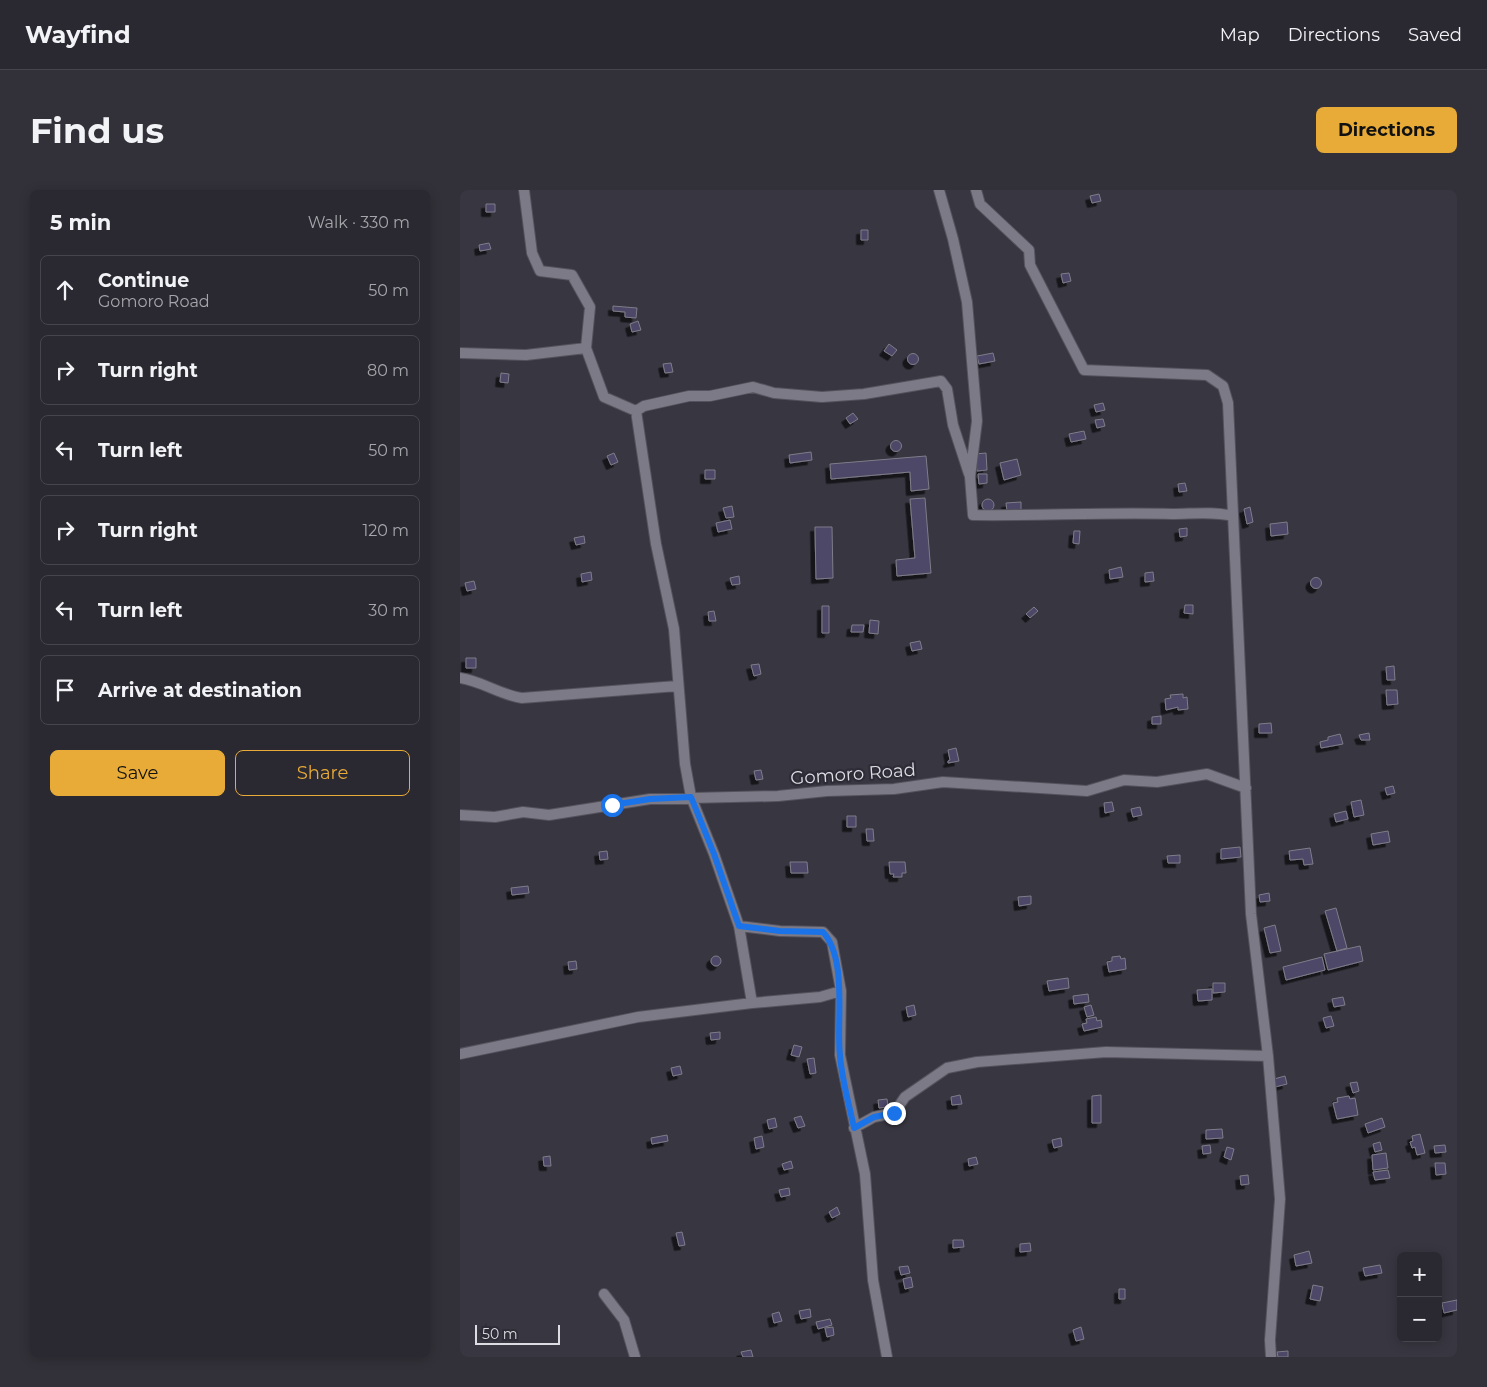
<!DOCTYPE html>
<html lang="en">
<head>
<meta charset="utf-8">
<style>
	:root { --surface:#2a2830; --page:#323038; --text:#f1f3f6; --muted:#a5a6ab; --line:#46444c; --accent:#e8ab37 }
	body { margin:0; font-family:Montserrat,sans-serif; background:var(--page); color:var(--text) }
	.controls { position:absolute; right:15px; bottom:15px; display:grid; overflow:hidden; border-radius:8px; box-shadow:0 2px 12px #0003 }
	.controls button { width:45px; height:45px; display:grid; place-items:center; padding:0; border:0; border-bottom:1px solid var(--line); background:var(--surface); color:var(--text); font:25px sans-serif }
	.scale { position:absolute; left:15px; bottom:12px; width:85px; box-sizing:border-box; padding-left:5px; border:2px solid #dddce3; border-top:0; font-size:14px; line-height:18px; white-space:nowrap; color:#dddce3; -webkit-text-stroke:4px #2e2c36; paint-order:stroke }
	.stop { position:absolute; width:15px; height:15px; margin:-11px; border:4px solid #1a73e8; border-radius:50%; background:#fff }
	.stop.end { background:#1a73e8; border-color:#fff; box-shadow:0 1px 5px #0008 }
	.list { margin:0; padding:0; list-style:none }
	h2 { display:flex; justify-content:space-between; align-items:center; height:65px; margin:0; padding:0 20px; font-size:21px }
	h2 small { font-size:16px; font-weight:400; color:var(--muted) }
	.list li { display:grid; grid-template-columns:32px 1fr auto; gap:15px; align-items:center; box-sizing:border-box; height:70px; margin:0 10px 10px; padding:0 10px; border:1px solid var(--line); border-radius:8px }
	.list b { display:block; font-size:19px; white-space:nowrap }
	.list p { margin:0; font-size:16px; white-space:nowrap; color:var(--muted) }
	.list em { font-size:16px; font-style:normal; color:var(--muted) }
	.actions { display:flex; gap:10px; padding:15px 20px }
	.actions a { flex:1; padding:11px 0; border:1px solid var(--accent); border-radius:8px; text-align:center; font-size:18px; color:var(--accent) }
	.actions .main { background:var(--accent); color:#111 }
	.icon { flex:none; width:28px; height:28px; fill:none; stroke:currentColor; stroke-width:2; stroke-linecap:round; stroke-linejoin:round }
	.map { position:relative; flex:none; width:997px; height:1167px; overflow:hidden; border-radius:8px }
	header { display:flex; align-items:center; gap:30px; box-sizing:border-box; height:70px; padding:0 25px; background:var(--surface); border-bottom:1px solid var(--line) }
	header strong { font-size:24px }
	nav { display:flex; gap:28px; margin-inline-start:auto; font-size:18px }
	.intro { display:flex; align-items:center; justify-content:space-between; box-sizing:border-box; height:120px; padding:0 30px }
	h1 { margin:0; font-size:35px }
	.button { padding:12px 22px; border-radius:8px; background:var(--accent); color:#111; font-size:18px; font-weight:700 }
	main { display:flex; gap:30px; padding:0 30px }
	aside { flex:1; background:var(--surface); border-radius:8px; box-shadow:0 2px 12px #0003 }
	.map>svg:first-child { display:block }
	.building { fill:#4d4667; stroke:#7f7d89; filter:url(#shadow) }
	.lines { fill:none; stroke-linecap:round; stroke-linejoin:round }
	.minor-casing { stroke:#54525c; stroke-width:12 }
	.minor { stroke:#7c7a86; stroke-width:10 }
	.route { stroke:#1a73e8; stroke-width:6 }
	.labels { text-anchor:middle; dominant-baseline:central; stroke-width:4.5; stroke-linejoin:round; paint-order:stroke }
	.street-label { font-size:18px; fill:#dddce3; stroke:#2e2c36 }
</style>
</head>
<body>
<header>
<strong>Wayfind</strong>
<nav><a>Map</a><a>Directions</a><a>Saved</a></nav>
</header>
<div class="intro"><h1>Find us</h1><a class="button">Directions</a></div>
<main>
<aside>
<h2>5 min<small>Walk · 330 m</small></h2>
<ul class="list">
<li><svg class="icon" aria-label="ahead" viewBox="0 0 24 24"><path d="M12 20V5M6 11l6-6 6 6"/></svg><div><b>Continue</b><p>Gomoro Road</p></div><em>50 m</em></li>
<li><svg class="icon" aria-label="right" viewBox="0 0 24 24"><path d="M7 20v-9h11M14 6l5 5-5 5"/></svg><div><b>Turn right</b></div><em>80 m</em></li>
<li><svg class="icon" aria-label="left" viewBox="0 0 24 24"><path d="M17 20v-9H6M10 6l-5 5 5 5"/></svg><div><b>Turn left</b></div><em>50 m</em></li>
<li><svg class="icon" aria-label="right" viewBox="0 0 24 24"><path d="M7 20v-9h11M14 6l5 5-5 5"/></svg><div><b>Turn right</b></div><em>120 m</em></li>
<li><svg class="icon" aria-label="left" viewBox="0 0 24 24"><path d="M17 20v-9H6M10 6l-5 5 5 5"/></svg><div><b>Turn left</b></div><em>30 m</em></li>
<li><svg class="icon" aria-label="arrive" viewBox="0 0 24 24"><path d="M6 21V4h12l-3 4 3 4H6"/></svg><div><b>Arrive at destination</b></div></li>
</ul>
<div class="actions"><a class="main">Save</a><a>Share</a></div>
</aside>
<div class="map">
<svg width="997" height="1167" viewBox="0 0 997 1167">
	<defs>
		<filter id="shadow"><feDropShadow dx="-4.5" dy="4.5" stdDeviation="0" flood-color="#0009"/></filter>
	</defs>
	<rect width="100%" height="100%" fill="#383640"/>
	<path class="building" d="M639,4L641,11L632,13L630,6Z
		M26,14H35V22H26Z
		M401,40H408V50H401Z
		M29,53L31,59L20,61L19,55Z
		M609,83L611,91L603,93L601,84Z
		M153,116L177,118L176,128L165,127V122L153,121Z
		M178,131L181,140L172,142L170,134Z
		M429,154L437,160L432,166L424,161Z
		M533,163L535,171L519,174L517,166Z
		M447.5 169a5.5 5.5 0 1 1 11 0a5.5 5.5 0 1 1-11 0Z
		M211,173L213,182L205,183L203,174Z
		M41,183L49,184L48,193L40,192Z
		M643,213L645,220L636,222L634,215Z
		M393,223L398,229L390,234L386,228Z
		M643,229L645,236L637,238L635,230Z
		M624,241L626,249L611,252L609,244Z
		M430.5 256a5.5 5.5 0 1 1 11 0a5.5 5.5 0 1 1-11 0Z
		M351,262L352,270L330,273L329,265Z
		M154,263L158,272L151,275L147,266Z
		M526,263L527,280L517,281L515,264Z
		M466,266L469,299L451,301L450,282L371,289L370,274Z
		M557,269L561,285L544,290L540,273Z
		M245,280H255V289H245Z
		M518,284H527V293L519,294Z
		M725,293L727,301L719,302L718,294Z
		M465,308L471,383L437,386L436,370L455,368L450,309Z
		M522 315a6 6 0 1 1 12 0a6 6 0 1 1-12 0Z
		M561,312V321H547L546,313Z
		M272,316L274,327L266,328L263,318Z
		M790,317L793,332L787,334L784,319Z
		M270,330L272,339L258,342L256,333Z
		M827,332L828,344L811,346L810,334Z
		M355,337H372L373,388L356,389Z
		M727,338V346L720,347L719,339Z
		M614,341H620L619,354L613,353Z
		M124,346L125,353L116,355L114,348Z
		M661,377L663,387L650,389L649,380Z
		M131,382L132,390L122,392L121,384Z
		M693,382L694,391L685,392V383Z
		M279,386L280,394L272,395L270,388Z
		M850.5 393a5.5 5.5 0 1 1 11 0a5.5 5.5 0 1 1-11 0Z
		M14,391L16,399L7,401L5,393Z
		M725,415H733V424L724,423Z
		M362,416H369V443H362Z
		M574,417L578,421L570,428L566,424Z
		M254,421L256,431H249L248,422Z
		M410,430L419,431L418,444L409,443Z
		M392,435H404L403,442H391Z
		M460,451L462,459L452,461L450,453Z
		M6,468H16V478H6Z
		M299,474L301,484L294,486L291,475Z
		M934,476L935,490H927L926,477Z
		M926,500H937L938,514L927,515Z
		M723,504V508L727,507L728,519L718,520V517L706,520L705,509L711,508L710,505Z
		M701,526V534H692V527Z
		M811,533L812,543H799V534Z
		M909,543L910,550H901L899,545Z
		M880,544L883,554L861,558L860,552L868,550V547Z
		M496,558L499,571L488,573V571L490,570L488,560Z
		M301,580L303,589L296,590L294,581Z
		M933,596L935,603L927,605L925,598Z
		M901,610L904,625L894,627L891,612Z
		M652,612L654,621L645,623L644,613Z
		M680,617L682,625L673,627L671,619Z
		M886,621L888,629L876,632L874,624Z
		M387,626H396V637H387Z
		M406,639H413L414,651H407Z
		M928,641L930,652L913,655L911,644Z
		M780,657L781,667L761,669V659Z
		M850,658L853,674L844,675L843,669L830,670L829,661Z
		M147,661L148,669L140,670L139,662Z
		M720,665V673H708L707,666Z
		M330,672H347L348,683H331Z
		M429,672H445L446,683H442V687H433L434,684H430Z
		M68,696L69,703L52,705L51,698Z
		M809,703L810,711L800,712L799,705Z
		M571,706V714L559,716L558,707Z
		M876,718L887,758L877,761L865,721Z
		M815,735L821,761L810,763L804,738Z
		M900,756L903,771L868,780L864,764Z
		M660,766L661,769L665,768L666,779L649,782L647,772L652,771V767Z
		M251 771a5 5 0 1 1 10 0a5 5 0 1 1-10 0Z
		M862,767L865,780L826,790L823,777Z
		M116,771L117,779L109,780L108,772Z
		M608,788L609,798L589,801L587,791Z
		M753,793H765V802L753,803Z
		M752,799V810L738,811L737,800Z
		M628,804L629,812L614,814L613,806Z
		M883,807L885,815L874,817L872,809Z
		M454,815L456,825L448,827L446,817Z
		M631,815L634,825L627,827L624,817Z
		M871,826L874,836L866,838L863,828Z
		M636,827L637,831L641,830L642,837L624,841L622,834L627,833L626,829Z
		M260,842V849L251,850L250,843Z
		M334,855L342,857L339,867L331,865Z
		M354,868L356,883L350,884L347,869Z
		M220,876L222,884L213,886L211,878Z
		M825,886L827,894L815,897L814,889Z
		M897,892L899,901L893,903L890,893Z
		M500,905L502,914L492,915L491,907Z
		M641,905V933H632V906Z
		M889,906L890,909L895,908L898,925L877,929L873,913L878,912L877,908Z
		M427,909L428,917L419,918L418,910Z
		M341,926L345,936L338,938L334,928Z
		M315,928L317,937L309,939L307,930Z
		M922,928L925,937L908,943L905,934Z
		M762,939L763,948L746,949V940Z
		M960,944L965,963L957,965L955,957L952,958L950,952L953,951L952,946Z
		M207,945L208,951L192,954L191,948Z
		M302,946L304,957L296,959L294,948Z
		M601,948L602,956L594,958L592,950Z
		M920,952L922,960L915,962L913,954Z
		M750,955L751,963L743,964L742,956Z
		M985,955L986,962L975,963L974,956Z
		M767,957L774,959L771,970L764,967Z
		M926,963L928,978L913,980L912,965Z
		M90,966L91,976H84L83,967Z
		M516,967L518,974L509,976L508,969Z
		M331,971L333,978L324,980L322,974Z
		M975,973H985L986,984L976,985Z
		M928,980L930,988L915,990L913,982Z
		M788,985L789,994L781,995L780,986Z
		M329,998L330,1005L321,1007L319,1000Z
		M377,1017L380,1024L372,1028L369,1022Z
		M222,1042L225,1055L219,1056L216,1043Z
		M493,1050H503L504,1057L493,1058Z
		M570,1053L571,1061L560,1062V1054Z
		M849,1061L852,1073L836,1076L834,1065Z
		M920,1075L922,1083L905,1086L903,1078Z
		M448,1076L450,1083L441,1085L439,1077Z
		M451,1087L453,1097L445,1099L443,1089Z
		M853,1095L863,1097L860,1111L850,1109Z
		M659,1099H665V1109H659Z
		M997,1110V1120L984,1123L982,1113Z
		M350,1119L351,1127L341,1129L339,1121Z
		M319,1122L322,1131L314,1133L312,1124Z
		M370,1129L372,1135L358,1139L356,1132Z
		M373,1137L374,1145L367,1147L365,1138Z
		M621,1137L624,1149L616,1151L613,1140Z
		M291,1160L293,1167H283L281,1162Z
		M828,1161V1167H818L817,1162Z"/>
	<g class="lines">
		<g class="minor-casing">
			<path id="minor" d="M64,0L72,63L80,81L112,85L130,117L126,158L144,207L176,221L196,354L214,439L225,574L231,607L254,664L279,736L320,741L363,742L372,752L381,801L380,865L405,984L413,1090L427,1167
				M479,0L493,49L507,112L517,231L510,287L513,325C580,326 646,322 712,324C732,324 753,321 773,326
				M516,0L520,14L569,60L570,75L624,180L747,185L763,196L768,213L791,724L808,866L820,1009L810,1150L811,1167
				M0,163L66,165L126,158
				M176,221L184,216L229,206H250L293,197L314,203L362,207L404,204L481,191L487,199L493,235L509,284
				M0,488C22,491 40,505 62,508L217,496
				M0,625L35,627L63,622L89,625L190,609L318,606L367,601L434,599L483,592L627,601L664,590L697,592L747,584L786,598
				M279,736L292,813
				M0,864L178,827L292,813L360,807L381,801
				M394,938L414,927L434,923L445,907L487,878L517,872L646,862L808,866
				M144,1104L164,1130L175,1167"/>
		</g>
		<use href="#minor" class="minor"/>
	</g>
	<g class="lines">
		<path class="route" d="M152,615L190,609L231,607L254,664L279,736L320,741L363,742C388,770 376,831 380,866C382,890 389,914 394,938L414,927L434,923"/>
	</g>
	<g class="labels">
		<g class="street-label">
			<text transform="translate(393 584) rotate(-4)">Gomoro Road</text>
		</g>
	</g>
</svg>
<div class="controls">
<button>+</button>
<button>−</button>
</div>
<div class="scale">50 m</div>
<div class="stop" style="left:152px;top:615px"></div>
<div class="stop end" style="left:434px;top:923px"></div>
</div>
</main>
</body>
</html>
